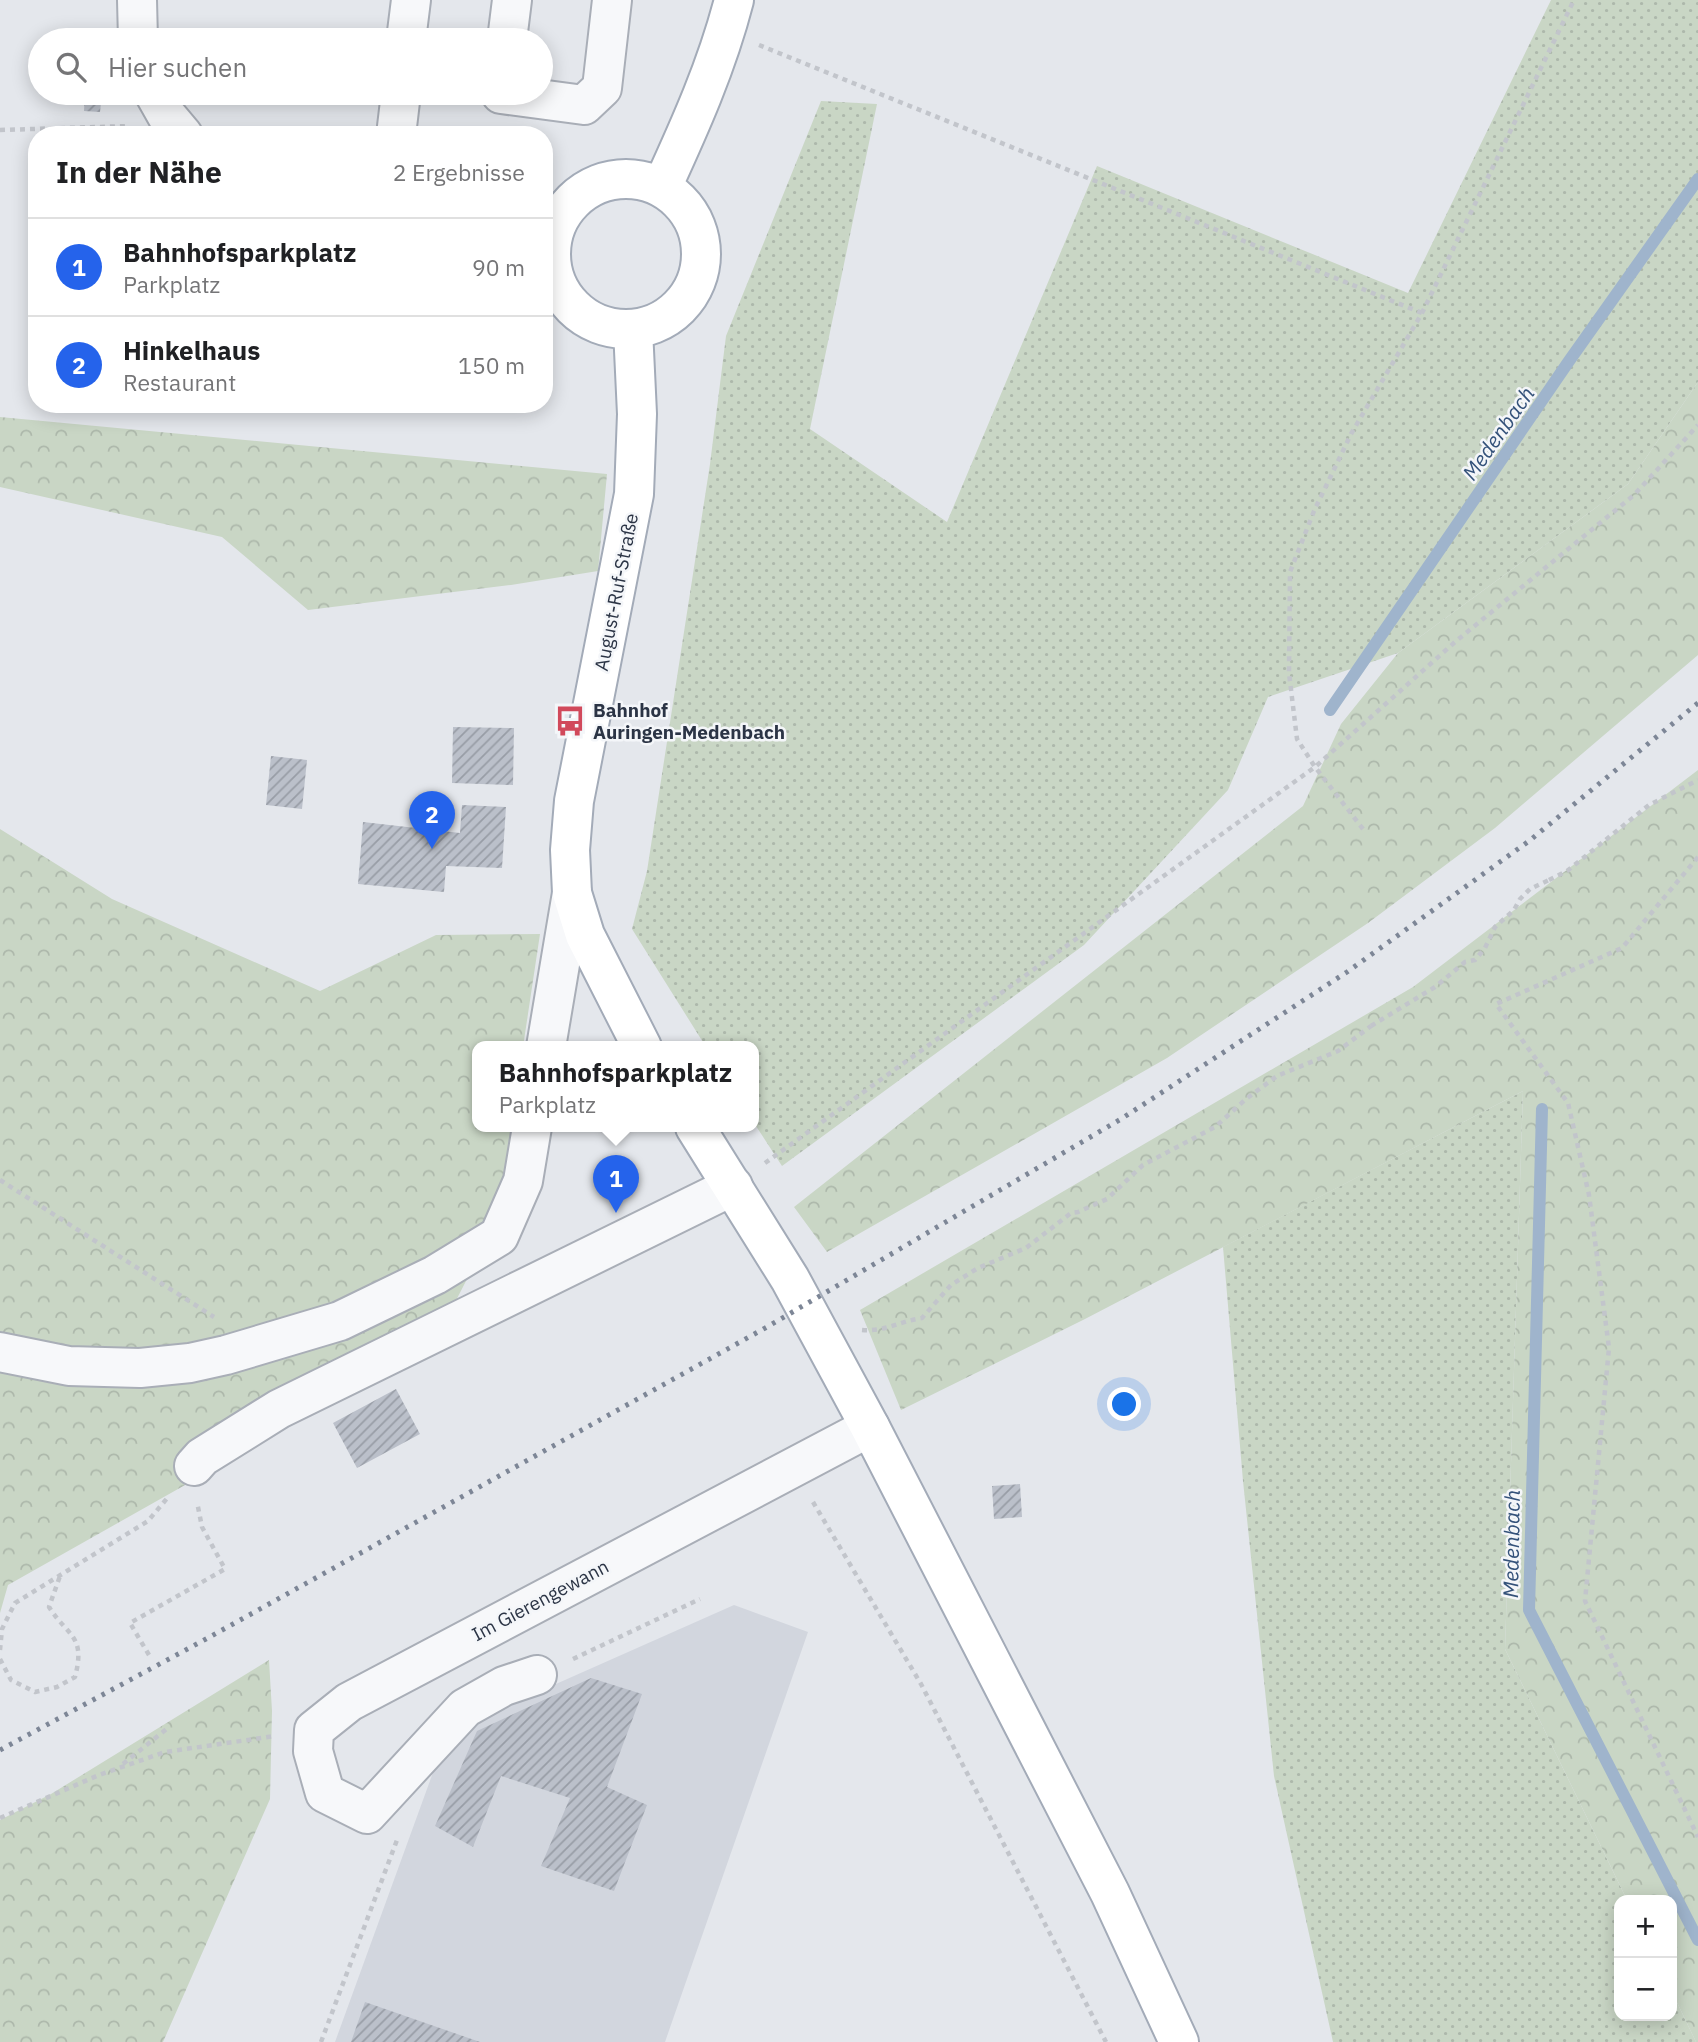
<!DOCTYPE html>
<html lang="de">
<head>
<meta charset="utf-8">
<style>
	:root { --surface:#fff; --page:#f6f6f6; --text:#202124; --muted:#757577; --line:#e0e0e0; --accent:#2563eb }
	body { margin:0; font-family:"IBM Plex Sans",sans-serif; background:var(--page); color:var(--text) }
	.controls { position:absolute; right:21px; bottom:21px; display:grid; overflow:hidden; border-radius:14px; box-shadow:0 4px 18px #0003 }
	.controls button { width:63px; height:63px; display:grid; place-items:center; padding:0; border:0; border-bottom:2px solid var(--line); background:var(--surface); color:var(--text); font:35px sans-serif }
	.you { position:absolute; left:1125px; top:1405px; width:24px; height:24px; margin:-18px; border:5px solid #fff; border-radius:50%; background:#1a73e8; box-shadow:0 0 0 10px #1a73e833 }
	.badge { display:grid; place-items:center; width:46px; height:46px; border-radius:50%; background:var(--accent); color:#fff; font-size:23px; font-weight:700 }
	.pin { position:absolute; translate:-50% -58px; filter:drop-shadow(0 2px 4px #0008) }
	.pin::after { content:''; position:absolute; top:37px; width:24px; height:21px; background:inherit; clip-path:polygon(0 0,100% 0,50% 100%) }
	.popup { position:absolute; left:472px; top:1041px; width:287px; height:91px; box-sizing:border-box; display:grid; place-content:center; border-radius:14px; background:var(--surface); filter:drop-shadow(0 2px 5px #0005); font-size:23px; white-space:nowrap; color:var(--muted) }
	.popup b { font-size:26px; color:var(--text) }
	.popup::after { content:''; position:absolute; left:50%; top:100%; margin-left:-14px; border:14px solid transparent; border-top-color:var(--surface) }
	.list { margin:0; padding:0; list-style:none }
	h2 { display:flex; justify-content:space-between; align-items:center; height:91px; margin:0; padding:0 28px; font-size:30px }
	h2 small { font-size:23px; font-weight:400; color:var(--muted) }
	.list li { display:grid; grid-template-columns:46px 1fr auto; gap:21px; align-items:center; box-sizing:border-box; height:98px; padding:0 28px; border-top:2px solid var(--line) }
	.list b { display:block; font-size:26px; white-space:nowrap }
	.list p { margin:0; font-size:23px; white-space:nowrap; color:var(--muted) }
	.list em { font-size:23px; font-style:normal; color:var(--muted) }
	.icon { flex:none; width:38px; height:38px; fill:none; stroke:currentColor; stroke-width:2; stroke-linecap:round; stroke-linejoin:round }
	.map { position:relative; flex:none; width:1698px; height:2042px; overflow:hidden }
	.search { position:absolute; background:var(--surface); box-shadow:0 4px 18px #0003; left:28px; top:28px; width:525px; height:77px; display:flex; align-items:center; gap:18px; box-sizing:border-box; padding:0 24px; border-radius:38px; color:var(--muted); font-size:26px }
	.panel { position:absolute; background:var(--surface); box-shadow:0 4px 18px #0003; left:28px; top:126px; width:525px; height:287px; border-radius:28px }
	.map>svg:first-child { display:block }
	.built { fill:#d2d6de }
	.grass { fill:url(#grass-dots) }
	.forest { fill:url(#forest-crowns) }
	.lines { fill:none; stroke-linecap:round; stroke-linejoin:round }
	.stream { stroke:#9fb4cc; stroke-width:12 }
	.building { fill:url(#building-hatch) }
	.minor-casing { stroke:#a9aeb7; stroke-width:42 }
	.major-casing { stroke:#a3abb8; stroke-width:42 }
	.path { stroke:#c2c5cb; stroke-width:4.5; stroke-dasharray:5 5; stroke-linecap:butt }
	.minor { stroke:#f7f8fa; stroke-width:38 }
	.major { stroke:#fff; stroke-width:38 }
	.rail { stroke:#7d8696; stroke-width:5; stroke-dasharray:3.5 7; stroke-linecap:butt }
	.path-bridge { stroke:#c2c5cb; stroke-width:4.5; stroke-dasharray:5 5; stroke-linecap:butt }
	.labels { text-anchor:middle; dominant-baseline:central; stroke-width:5; stroke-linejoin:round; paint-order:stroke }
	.street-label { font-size:19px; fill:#2b3445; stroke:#f4f6f9 }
	.poi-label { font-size:19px; font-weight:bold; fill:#2b3445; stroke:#f4f6f9; text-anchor:start }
	.water-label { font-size:21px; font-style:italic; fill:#34527a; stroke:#f4f6f9 }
</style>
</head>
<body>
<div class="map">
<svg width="1698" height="2042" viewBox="0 0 1698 2042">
	<defs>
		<pattern id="grass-dots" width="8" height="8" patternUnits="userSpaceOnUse" patternTransform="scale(1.75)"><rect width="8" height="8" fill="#c9d6c5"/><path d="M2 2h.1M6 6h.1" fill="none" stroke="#adb8ab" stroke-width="1.8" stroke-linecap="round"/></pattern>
		<pattern id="forest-crowns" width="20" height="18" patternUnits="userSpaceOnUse" patternTransform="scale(1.75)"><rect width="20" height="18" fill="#c9d6c5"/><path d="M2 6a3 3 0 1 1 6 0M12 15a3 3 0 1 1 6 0" fill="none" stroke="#adb8ab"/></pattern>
		<pattern id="building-hatch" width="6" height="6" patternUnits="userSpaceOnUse" patternTransform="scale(1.75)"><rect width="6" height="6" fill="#bbc0ca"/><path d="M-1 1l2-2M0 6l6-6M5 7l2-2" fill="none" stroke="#989da6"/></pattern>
	</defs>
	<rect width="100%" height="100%" fill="#e4e7ec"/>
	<path class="built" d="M734,1605L808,1632L665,2042H335L439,1756L477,1719Z"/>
	<path class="grass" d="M1551,0H1698V382L1628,484L1398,653L1268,697L1228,790L1084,945L782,1166L754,1123V1047H706L632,929L647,871L710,464L726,336L821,101L877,104L810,429L947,522L1097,166L1408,293Z
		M1523,1091L1505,1649L1627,1900H1619V2016H1672V1992L1696,2042H1333L1274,1776L1243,1481L1223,1247Z"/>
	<path class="forest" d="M1698,382V655L1495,828L1368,923L1167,1058L827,1252L794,1207L1303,806L1341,724L1398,653L1628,484Z
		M0,417L607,474L598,571L511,585L308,610L222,537L0,487Z
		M1698,770V2042H1696L1672,1992V1900H1627L1505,1649L1523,1091L1085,1319L901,1410L860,1310L1413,987Z
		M0,829L112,899L320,991L436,935L540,934L523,1047H478V1127H511L498,1219L433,1345L8,1585L0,1613Z
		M269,1660L272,1711L270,1799L163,2042H0V1820L51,1794Z"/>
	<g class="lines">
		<path class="stream" d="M1330,710L1569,361L1698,179
			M1542,1109L1529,1610L1698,1940"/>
	</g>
	<path class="building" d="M85,93H102L100,112L84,111Z
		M453,727L514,728L513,785L452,783Z
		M271,756L307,760L302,809L266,805Z
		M462,805L506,807L502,868L446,866L444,892L358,884L363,822L460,833Z
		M396,1389L420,1434L357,1468L333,1423Z
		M1020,1484L1022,1517L994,1519L992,1486Z
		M591,1678L642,1694L607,1787L647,1805L614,1891L541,1866L570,1798L501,1776L473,1847L435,1826L477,1731Z
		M365,2002L480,2042H351Z"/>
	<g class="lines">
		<g class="minor-casing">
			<path id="minor" d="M137,0L138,40
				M406,40L411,0
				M507,40L512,0
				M154,93L167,116L183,135
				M501,94L584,105L602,88L612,0
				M396,135L401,93
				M544,237L551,238
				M546,1047L572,893
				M0,1352L69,1366L140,1368L190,1363L226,1355L340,1321L435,1275L499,1236L523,1181L532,1127
				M194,1466L202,1457L279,1409L733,1186
				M537,1675L504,1686L465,1708L367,1814L325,1793L313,1751L314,1730L349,1702L870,1427"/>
		</g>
		<g class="major-casing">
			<path id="major" d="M551 254a75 75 0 1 1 150 0a75 75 0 1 1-150 0Z
				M662,187C690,126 717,66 734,0
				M633,329L637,414L634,494L574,801L570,850L572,893L585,935L642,1047
				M695,1127L790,1279L870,1427L1110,1893L1179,2042"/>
		</g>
		<path class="path" d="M759,45L1422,313
			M0,130L129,126
			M1363,829L1315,767L1297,739L1289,673L1290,572L1314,511L1351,434L1422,313L1574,0
			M1698,857L1622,948L1496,1004L1568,1103L1589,1195L1609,1348L1585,1601L1698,1837
			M1549,880L1567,871L1649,805L1698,780
			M765,1163L1315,767L1455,642L1634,495L1698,425
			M0,1180L214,1317
			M862,1330C884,1332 901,1321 922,1318L951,1285L978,1268L1026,1248L1071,1213L1078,1212L1107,1199L1143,1165L1215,1127L1246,1099L1277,1076L1338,1051L1371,1026
			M813,1502L921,1684L1106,2042
			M0,1650L2,1629L15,1603L148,1521L169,1496
			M149,1655L130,1623L225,1569L202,1527L197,1502
			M0,1659L11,1680L35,1692L57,1687L75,1677C86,1635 68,1637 49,1607L60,1576
			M573,1659L700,1599
			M123,1764L169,1727
			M0,1818L99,1775L165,1752L275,1736
			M321,2042L397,1840"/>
		<use href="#minor" class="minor"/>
		<use href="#major" class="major"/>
		<path class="rail" d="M0,1750L206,1639L767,1327L1121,1119L1347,972L1529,841L1698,703"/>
		<path class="path-bridge" d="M1371,1026L1435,987L1465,962L1475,960L1485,948L1495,927L1514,910L1520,899L1530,889L1549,880"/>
	</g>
	<defs>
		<g id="bus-bare" transform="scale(2.415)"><path d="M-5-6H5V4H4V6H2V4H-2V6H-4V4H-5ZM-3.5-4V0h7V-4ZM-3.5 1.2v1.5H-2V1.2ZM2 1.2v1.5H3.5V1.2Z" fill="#d1495b" stroke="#f4f6f9" stroke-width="2.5" paint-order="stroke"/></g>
	</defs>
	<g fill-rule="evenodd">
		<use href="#bus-bare" x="570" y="721"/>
	</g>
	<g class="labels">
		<g class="street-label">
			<text transform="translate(616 592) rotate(-79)">August-Ruf-Straße</text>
			<text transform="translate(540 1600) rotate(-28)">Im Gierengewann</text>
		</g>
		<g class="poi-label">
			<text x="593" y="710">Bahnhof<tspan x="593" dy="22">Auringen-Medenbach</tspan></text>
		</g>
		<g class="water-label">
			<text transform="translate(1498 433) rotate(-55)">Medenbach</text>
			<text transform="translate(1511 1544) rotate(-89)">Medenbach</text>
		</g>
	</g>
</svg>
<div class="controls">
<button>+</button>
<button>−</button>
</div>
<div class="you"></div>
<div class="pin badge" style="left:616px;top:1213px">1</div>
<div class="popup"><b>Bahnhofsparkplatz</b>Parkplatz</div>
<div class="pin badge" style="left:432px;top:849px">2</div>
<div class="search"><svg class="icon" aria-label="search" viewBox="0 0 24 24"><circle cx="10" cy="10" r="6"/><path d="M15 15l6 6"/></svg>Hier suchen</div>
<section class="panel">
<h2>In der Nähe<small>2 Ergebnisse</small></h2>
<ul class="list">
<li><span class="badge">1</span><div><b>Bahnhofsparkplatz</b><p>Parkplatz</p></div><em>90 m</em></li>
<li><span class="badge">2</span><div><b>Hinkelhaus</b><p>Restaurant</p></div><em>150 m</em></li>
</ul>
</section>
</div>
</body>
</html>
